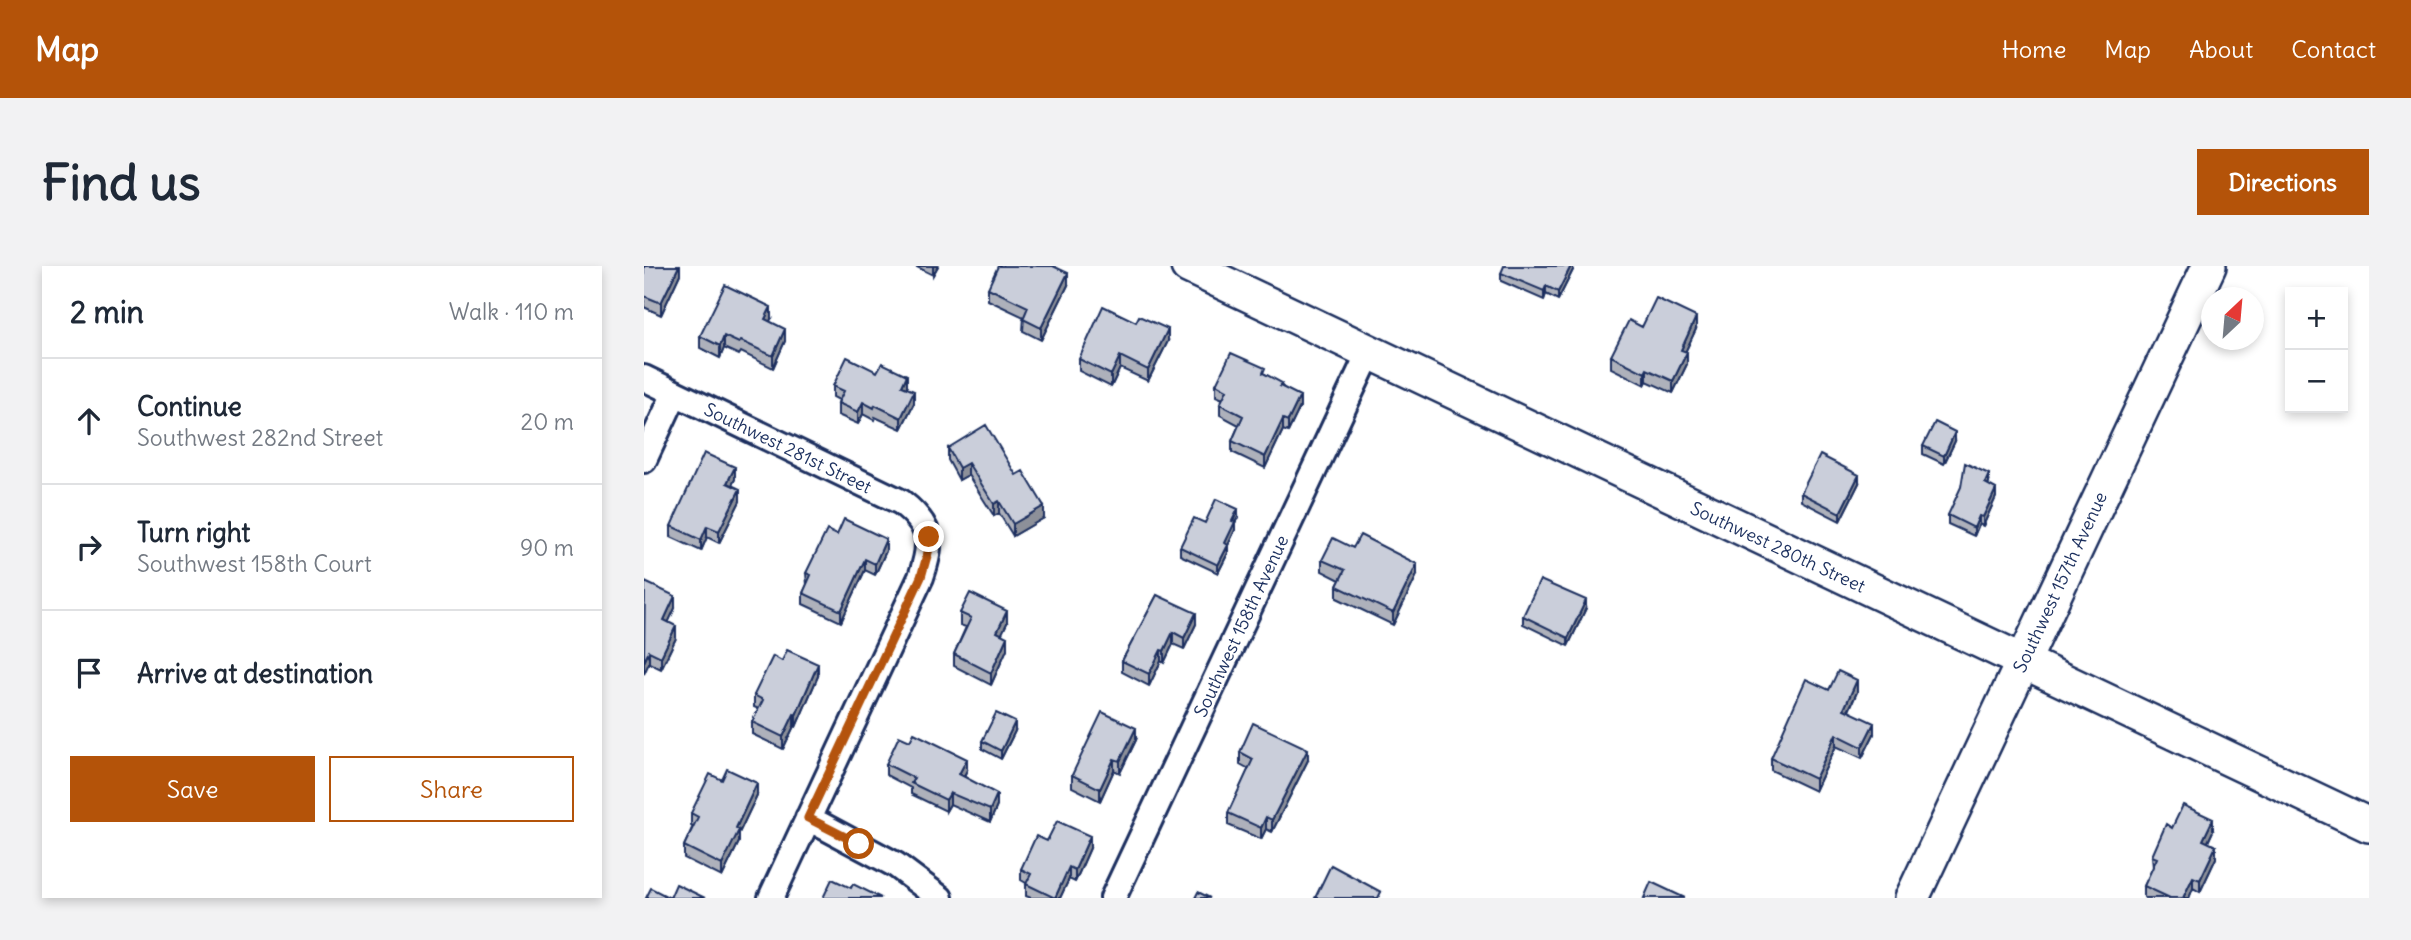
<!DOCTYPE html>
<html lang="en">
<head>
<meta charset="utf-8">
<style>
	:root { --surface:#fff; --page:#f2f2f3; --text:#1f2937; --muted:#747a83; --line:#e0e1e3; --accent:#b45309 }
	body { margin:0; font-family:Delius,sans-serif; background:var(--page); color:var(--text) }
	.controls { position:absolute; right:21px; top:21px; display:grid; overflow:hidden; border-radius:0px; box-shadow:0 4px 10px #0003 }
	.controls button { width:63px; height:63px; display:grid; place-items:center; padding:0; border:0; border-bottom:2px solid var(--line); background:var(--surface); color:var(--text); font:35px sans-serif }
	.compass { position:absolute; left:1557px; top:21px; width:63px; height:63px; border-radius:50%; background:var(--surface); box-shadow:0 4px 10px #0003; rotate:26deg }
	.stop { position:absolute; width:21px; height:21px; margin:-16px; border:5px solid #b45309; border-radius:50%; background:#fff }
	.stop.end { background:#b45309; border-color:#fff; box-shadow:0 2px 7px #0008 }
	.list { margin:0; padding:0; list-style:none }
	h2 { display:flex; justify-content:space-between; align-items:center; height:91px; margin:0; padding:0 28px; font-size:30px }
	h2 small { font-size:23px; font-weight:400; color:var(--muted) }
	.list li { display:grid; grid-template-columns:46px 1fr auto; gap:21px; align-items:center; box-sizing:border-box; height:126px; padding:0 28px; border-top:2px solid var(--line) }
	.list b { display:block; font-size:26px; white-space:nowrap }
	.list p { margin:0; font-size:23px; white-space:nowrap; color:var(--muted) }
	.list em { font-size:23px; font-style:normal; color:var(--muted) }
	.actions { display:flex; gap:14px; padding:21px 28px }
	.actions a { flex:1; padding:16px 0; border:2px solid var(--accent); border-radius:0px; text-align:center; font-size:24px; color:var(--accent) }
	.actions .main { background:var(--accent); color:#fff }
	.icon { flex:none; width:38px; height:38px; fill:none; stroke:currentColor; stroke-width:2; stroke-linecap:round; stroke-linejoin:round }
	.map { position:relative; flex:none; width:1725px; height:632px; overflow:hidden; border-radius:0px }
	header { display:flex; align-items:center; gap:42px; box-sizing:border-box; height:98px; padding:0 35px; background:var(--accent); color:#fff }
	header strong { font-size:33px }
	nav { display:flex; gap:38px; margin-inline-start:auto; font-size:24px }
	.intro { display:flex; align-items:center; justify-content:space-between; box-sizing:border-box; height:168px; padding:0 42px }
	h1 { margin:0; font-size:49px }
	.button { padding:18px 32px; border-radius:0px; background:var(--accent); color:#fff; font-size:24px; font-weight:700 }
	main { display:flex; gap:42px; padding:0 42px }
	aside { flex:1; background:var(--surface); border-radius:0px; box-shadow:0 4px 10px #0003 }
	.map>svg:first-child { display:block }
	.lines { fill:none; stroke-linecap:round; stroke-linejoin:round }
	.street-casing { stroke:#1b2f5e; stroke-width:30 }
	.secondary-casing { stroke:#1b2f5e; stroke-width:38 }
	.street { stroke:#fff; stroke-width:24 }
	.secondary { stroke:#fff; stroke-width:33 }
	.wall { fill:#aeb1bb; stroke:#1b2f5e; stroke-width:2 }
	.shaded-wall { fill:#8d9099; stroke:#1b2f5e; stroke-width:2 }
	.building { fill:#caceda; stroke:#1b2f5e; stroke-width:2 }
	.route { stroke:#b45309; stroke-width:9 }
	.labels { text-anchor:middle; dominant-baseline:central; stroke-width:5; stroke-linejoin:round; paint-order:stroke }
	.street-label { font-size:18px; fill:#1b2f5e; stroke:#fff }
</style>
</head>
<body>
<header>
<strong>Map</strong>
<nav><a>Home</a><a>Map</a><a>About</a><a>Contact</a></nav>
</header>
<div class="intro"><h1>Find us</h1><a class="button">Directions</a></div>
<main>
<aside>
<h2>2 min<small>Walk · 110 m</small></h2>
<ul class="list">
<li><svg class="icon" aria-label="ahead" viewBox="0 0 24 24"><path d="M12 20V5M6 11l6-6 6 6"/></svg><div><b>Continue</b><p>Southwest 282nd Street</p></div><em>20 m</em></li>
<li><svg class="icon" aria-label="right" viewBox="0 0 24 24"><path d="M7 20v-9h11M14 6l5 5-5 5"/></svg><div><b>Turn right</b><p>Southwest 158th Court</p></div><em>90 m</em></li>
<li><svg class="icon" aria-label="arrive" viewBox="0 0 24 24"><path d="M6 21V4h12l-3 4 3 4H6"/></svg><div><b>Arrive at destination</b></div></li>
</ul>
<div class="actions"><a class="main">Save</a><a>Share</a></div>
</aside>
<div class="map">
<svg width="1725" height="632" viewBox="0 0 1725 632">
	<rect width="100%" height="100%" fill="#fff"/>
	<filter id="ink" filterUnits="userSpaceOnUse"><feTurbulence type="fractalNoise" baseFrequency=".0143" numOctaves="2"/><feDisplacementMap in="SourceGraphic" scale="14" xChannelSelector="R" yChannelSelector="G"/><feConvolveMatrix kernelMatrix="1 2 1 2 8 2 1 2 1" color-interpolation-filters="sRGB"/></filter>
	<g filter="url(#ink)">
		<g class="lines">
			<g class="street-casing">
				<path id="street" d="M0,112L257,236C288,260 289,276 277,311L127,632
					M0,194L31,127
					M164,552L252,599L296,632
					M469,632L725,87"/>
			</g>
			<g class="secondary-casing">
				<path id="secondary" d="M544,0L1725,559
					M1268,632L1565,0"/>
			</g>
			<use href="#street" class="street"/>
			<use href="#secondary" class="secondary"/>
		</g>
		<path class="wall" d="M0,0H36V8L17,49L0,41Z
			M271,0H294L289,9Z
			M929,0V4L914,34L902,28L900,34L857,15V7Z
			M424,19L397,74L379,65L380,51L344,34V22Z
			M127,53L125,55L141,75L129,102L97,86L95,89L80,82L76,92L56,82V70Z
			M998,61L1052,63L1041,86L1043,98L1029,127L1003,115L1001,119L967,102V90Z
			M524,75L504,115L476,102L467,121L435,105V93Z
			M621,108L638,120L656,141L644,166L639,164L621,202L588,186V175L595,159L576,149V138L579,133L572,130V118Z
			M189,120L263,121L262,122L270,137L257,163L231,151L230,154L219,148L214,158L194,149V137L195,134L189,131Z
			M1311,175L1300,198L1279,188V180Z
			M304,182L372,209L400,252L369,270L355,247L350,250L324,209L315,214L304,194Z
			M91,213L88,219L96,235L75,277L63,271L57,285L27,271V260Z
			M1345,216L1344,219L1352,231L1339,260L1335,258L1330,270L1304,258V249Z
			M1215,217L1196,255L1157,235V227Z
			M594,251L591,257V264L584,279V287L574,307L536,289V281L561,257Z
			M193,269L242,285L231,309L221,304L197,356L159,338V327L163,319L162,307Z
			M709,282L773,309L749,359L693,332V320L696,314L678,305V294Z
			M0,317L31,342L24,356L32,372L17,403L5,397Z
			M513,329L552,358L540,383L529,378L520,397L517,395L505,420L478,406V395Z
			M942,342L924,380L879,358V350Z
			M316,347L363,357L357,368L363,383L347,419L310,400V388L322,361L316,359Z
			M174,410L152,461L150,460L139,483L108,468V456L115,443L110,441V429Z
			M1185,424L1213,426L1205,445L1230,468L1218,492L1192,480L1171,525L1127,504V492Z
			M371,465L357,493L338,483V475Z
			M492,474L476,507L470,504L456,535L428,521V509Z
			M596,486L664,494L628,566L622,563L617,573L584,559V547L605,503L596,498Z
			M242,498L323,504L320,510L353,540L346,556L306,538L302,545L267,528V522L242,509Z
			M113,529L95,567V576L78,611L40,592V580L49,560L47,559V547Z
			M1528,562L1569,565L1564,576L1572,592L1556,626L1549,622L1545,632H1501L1500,631V620L1509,602L1508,590Z
			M403,575L446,582L431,616L425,613L416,632H387L382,630V617L377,614V603Z"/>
		<path class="shaded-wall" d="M35,0H36V8L17,49V37Z
			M289,0H294L289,9Z
			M927,0H929V4L914,34V26Z
			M424,7V19L397,74V62Z
			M902,20V28L900,34V25Z
			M127,41V53L121,65V53Z
			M1052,51V63L1037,95V84Z
			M141,63V75L129,102V90Z
			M524,63V75L504,115V104Z
			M80,70V82L76,92V80Z
			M1043,86V98L1029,127V115Z
			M476,90V102L467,121V109Z
			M1003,103V115L1001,119V107Z
			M263,109V121L258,131V120Z
			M270,125V137L257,163V152Z
			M656,130V141L644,166V155Z
			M219,136V148L214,158V146Z
			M639,153V164L621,202V191Z
			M1311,166V175L1300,198V190Z
			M324,197V209L315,214V202Z
			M91,201V213L83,229V217Z
			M1345,208V216L1341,226V217Z
			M1215,209V217L1196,255V247Z
			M96,223V235L75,277V265Z
			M1352,223V231L1339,260V251Z
			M355,235V247L350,250V238Z
			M400,240V252L369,270V258Z
			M594,243V251L591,257V264L581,286V277Z
			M1335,250V258L1330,270V262Z
			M63,260V271L57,285V274Z
			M242,273V285L231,309V298Z
			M584,279V287L574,307V299Z
			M221,293V304L197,356V345Z
			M773,298V309L749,359V347Z
			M31,330V342L20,366V354Z
			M942,334V342L924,380V372Z
			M363,345V357L353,378V366Z
			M552,347V358L540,383V372Z
			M32,360V372L17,403V391Z
			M529,366V378L520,397V385Z
			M363,371V383L347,419V407Z
			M517,384V395L505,420V408Z
			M5,385V397L0,408V396Z
			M174,398V410L152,461V449Z
			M1213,414V426L1200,454V443Z
			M150,448V460L139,483V471Z
			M371,456V465L357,493V485Z
			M1230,457V468L1218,492V481Z
			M492,462V474L476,507V495Z
			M1192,468V480L1171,525V513Z
			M664,483V494L628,566V554Z
			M323,493V504L315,519V508Z
			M470,493V504L456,535V523Z
			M113,517V529L95,567V576L78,611V599L92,562Z
			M306,527V538L302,545V534Z
			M353,528V540L346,556V544Z
			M622,551V563L617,573V562Z
			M1569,553V565L1559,586V574Z
			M446,570V582L431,616V604Z
			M1572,580V592L1556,626V614Z
			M425,601V613L416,632H411Z
			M1549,611V622L1545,632H1539Z"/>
		<path class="building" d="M0,0H35L17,37L0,30Z
			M354,0H409L424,7L397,62L379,53L384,41L344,22Z
			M860,0H927L914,26L902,20L900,25L857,7Z
			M81,19L127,41L121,53L141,63L129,90L97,75L95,77L80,70L76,80L56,70Z
			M1012,32L1052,51L1037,84L1043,86L1029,115L1003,103L1001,107L967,90L985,54L998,61Z
			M459,40L492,56L495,50L524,63L504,104L476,90L467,109L435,93Z
			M587,87L621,102L619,107L638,117L636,120L656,130L644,155L639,153L621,191L588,175L599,150L576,138L583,124L572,118Z
			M203,91L233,106L238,97L263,109L258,120L270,125L257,152L231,139L230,142L219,136L214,146L194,137L200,125L189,120Z
			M1291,156L1311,166L1300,190L1279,180Z
			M342,159L372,209L379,205L400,240L369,258L355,235L350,238L324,197L315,202L304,182Z
			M60,187L91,201L83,217L96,223L75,265L63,260L57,274L27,260Z
			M1176,189L1215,209L1196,247L1157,227Z
			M1321,197L1345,208L1341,217L1352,223L1339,251L1335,250L1330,262L1304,249L1317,221Z
			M572,233L594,243L588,255L591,256L581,277L584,279L574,299L536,281L550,252L561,257Z
			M200,253L242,273L231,298L221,293L197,345L159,327L167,309L162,307L183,264L193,269Z
			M716,269L773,298L749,347L693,320L701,304L678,294L689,272L709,282Z
			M896,314L942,334L924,372L879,350Z
			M1,316L31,330L20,354L32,360L17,391L5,385L0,396Z
			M326,327L363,345L353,366L363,371L347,407L310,388L327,352L316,347Z
			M513,329L552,347L540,372L529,366L520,385L517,384L505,408L478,395Z
			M143,384L174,398L152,449L150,448L139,471L108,456L119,434L110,429L129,390L138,395Z
			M1194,405L1213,414L1200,443L1230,457L1218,481L1192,468L1171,513L1127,492L1162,413L1185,424Z
			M458,446L492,462L476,495L470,493L456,523L428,509Z
			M352,447L371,456L357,485L338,475Z
			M609,457L664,483L628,554L622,551L617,562L584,547L609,493L596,486Z
			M270,467L323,493L315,508L353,528L346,544L306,527L302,534L267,517L270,512L242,498L255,470L266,475Z
			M83,503L113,517L92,562L95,564L78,599L40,580L54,551L47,547L66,508L78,514Z
			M1539,539L1569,553L1559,574L1572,580L1556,614L1549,611L1539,632H1526L1500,620L1513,592L1508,590L1522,558L1528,562Z
			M413,555L446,570L431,604L425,601L411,632L382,618L387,608L377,603L392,570L403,575Z
			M687,599L737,626L734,632H671Z
			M188,613L207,622L209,618L237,632H179Z
			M1007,616L1041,632H1000Z
			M32,618L61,632H2L7,622L26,632Z
			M554,626L566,632H551Z"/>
	</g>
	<g class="lines" filter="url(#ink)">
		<path class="route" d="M215,578L164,552L277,311L285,283V271"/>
	</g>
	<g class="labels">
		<g class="street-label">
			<text transform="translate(144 182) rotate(26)">Southwest 281st Street</text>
			<text transform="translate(1134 281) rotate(25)">Southwest 280th Street</text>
			<text transform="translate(1416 316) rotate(-65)">Southwest 157th Avenue</text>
			<text transform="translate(597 360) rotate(-65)">Southwest 158th Avenue</text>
		</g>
	</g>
</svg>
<div class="controls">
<button>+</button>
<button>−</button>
</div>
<svg class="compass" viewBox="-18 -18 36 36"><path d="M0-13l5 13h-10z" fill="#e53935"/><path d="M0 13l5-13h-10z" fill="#747a83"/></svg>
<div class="stop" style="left:215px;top:578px"></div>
<div class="stop end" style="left:285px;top:271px"></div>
</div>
</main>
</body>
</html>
